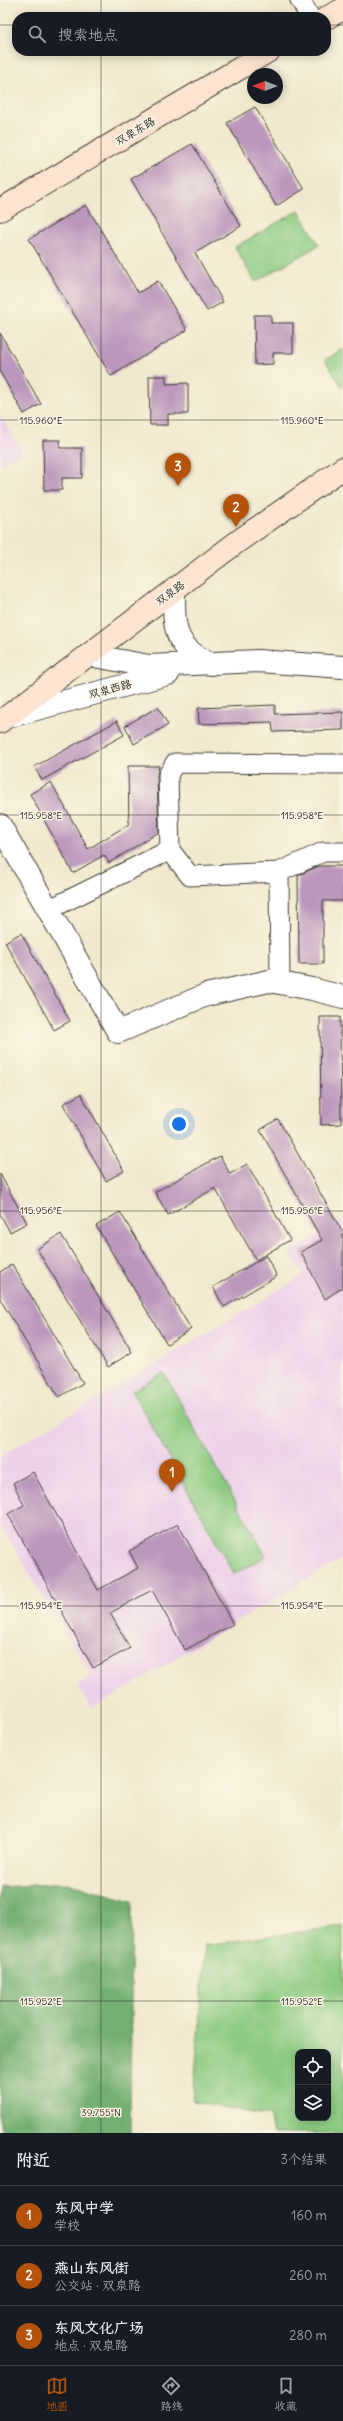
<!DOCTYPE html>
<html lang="zh">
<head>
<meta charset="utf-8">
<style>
	:root { --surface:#171b24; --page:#20242c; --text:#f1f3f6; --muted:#9ea1a6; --line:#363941; --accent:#b45309 }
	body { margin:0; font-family:Delius,"LXGW WenKai TC",sans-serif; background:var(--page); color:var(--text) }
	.controls { position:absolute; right:12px; bottom:12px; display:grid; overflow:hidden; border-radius:8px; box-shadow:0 2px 10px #0003 }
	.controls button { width:36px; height:36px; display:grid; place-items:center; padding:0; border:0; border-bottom:1px solid var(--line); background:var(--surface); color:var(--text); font:20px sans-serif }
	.compass { position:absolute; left:247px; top:68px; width:36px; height:36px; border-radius:50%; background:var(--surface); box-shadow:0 2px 10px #0003; rotate:270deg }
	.you { position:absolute; left:179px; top:1124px; width:14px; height:14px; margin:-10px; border:3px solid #fff; border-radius:50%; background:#1a73e8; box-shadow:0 0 0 6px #1a73e833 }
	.badge { display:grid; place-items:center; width:26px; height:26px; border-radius:50%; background:var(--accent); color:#fff; font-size:13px; font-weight:700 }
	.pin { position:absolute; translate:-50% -33px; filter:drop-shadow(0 1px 2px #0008) }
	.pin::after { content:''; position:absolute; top:21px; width:14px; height:12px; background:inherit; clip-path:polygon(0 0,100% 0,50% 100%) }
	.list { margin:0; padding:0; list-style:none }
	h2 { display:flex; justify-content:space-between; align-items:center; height:52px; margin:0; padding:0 16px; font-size:17px }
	h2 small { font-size:13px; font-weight:400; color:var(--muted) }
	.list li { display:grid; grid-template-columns:26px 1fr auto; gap:12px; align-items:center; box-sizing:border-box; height:60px; padding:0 16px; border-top:1px solid var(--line) }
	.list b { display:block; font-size:15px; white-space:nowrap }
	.list p { margin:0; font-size:13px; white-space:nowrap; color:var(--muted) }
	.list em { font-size:13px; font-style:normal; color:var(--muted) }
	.icon { flex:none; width:22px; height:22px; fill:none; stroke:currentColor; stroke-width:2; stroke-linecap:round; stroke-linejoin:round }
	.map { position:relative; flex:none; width:343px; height:2133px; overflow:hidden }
	.search { position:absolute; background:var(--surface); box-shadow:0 2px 10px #0003; left:12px; right:12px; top:12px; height:44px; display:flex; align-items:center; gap:10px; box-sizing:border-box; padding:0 14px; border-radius:16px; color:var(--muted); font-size:15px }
	.sheet { height:232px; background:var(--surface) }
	nav { display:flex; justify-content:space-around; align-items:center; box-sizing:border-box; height:56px; border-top:1px solid var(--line); background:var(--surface); font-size:11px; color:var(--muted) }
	nav a { display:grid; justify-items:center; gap:2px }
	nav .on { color:var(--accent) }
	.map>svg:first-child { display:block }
	.built { fill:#ecd1ea }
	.green { fill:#8dcb82; stroke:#54744f; fill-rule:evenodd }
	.forest { fill:#72af70; stroke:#476646 }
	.building { fill:#bb97bc }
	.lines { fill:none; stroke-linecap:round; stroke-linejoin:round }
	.minor-casing { stroke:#3c3b37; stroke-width:21 }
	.tertiary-casing { stroke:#3c3b37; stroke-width:24 }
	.secondary-casing { stroke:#3c3b37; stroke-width:24 }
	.minor { stroke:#fff; stroke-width:19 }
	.tertiary { stroke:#fff; stroke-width:22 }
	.secondary { stroke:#fde4d1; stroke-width:22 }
	.ticks { fill:none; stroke:#1c1c1c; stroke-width:1; stroke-opacity:0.45 }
	.labels { text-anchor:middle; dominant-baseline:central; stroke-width:3; stroke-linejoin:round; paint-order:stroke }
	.street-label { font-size:11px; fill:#1c1c1c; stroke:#fcf5e5 }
	.ticks-label { font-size:10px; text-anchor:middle; fill:#1c1c1c; stroke:#fcf5e5; stroke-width:3; stroke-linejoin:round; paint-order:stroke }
</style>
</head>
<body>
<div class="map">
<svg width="343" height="2133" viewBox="0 0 343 2133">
	<rect width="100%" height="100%" fill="#fcf5e5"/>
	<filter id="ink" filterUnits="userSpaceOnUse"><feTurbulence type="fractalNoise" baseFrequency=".025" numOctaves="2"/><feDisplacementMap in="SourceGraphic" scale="8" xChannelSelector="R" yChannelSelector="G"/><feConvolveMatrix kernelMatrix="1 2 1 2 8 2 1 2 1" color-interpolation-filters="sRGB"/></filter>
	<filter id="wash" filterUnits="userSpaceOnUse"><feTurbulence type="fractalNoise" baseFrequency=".012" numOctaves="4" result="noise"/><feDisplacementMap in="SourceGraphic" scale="16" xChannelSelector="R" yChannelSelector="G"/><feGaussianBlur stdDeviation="0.9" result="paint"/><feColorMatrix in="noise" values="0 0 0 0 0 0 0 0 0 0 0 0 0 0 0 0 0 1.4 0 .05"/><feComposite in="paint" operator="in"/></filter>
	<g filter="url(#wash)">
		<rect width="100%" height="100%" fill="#f1e9cd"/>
		<path class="built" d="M0,414L22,452L0,464Z
			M343,1220V1558L92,1709L77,1685L91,1676L2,1528H0V1457L304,1275L289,1252Z"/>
		<path class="green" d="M299,210L319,245L255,282L235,247Z
			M343,349V388L325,360Z
			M164,1373L266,1556L234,1574L132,1391Z
			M343,1926V2133H273L269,2116L193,2101L205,1945ZM298,2052H328V2118H298Z"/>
		<path class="forest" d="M67,1883L132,1901L130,2133H0V1887Z"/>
		<g id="blocks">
			<path class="building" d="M255,107L304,189L276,206L227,123Z
				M192,144L241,226L195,253L223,302L207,311L131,179Z
				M86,205L138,293L158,281L187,330L111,376L29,239Z
				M254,315H271V323H293V353H273V364L255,365Z
				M0,333L41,404L24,414L0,372Z
				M149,376H166V384L188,383V414H168V425H150Z
				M43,440H60V448H82V478H62V490H44Z
				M275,705V714L343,712V730L273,732L272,722L199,724L198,708Z
				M158,707L168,725L134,744L125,726Z
				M117,721L124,735L42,780L34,767Z
				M128,766H159L157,775L159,832L109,863L104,855L73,873L30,794L51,782L88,849L129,824Z
				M319,866H343V901H323V964H299L298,875Z
				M21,933L70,1021L54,1030L5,942Z
				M320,1017H340L341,1124L321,1125Z
				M81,1094L124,1171L106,1181L63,1104Z
				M278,1119L343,1233V1287L325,1299L301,1252L322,1240L260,1130Z
				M220,1156L230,1174L247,1164L290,1240L256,1260L215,1188L168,1215L155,1192Z
				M0,1174L27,1223L10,1232L0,1214Z
				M120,1212L191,1329L167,1344L96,1226Z
				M61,1234L132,1352L108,1367L37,1249Z
				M266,1256L277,1276L224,1307L213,1287Z
				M12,1264L83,1383L59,1397L0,1299V1272Z
				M33,1472L98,1590L138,1568L129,1551L178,1524L233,1624L185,1650L152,1590L110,1613L130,1648L93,1668L8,1514L24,1505L13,1483Z"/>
		</g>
	</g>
	<g filter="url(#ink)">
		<use href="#blocks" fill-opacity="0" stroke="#3c3b37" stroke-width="1"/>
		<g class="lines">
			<g class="minor-casing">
				<path id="minor" d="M300,0L310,17
					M170,850L190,876L279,872L280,983
					M279,872L323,852H343
					M48,910L170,850L168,775L175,763L343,764"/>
			</g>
			<g class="tertiary-casing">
				<path id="tertiary" d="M174,590C174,628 173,647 211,664
					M89,655L149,666L258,661L343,667
					M10,716L168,674
					M0,825L118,1032L206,995L269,981L312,989L343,997"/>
			</g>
			<g class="secondary-casing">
				<path id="secondary" d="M326,18L343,9
					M0,210L269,51
					M0,722L237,542L343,468"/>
			</g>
			<use href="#minor" class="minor"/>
			<use href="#tertiary" class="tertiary"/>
			<use href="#secondary" class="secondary"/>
		</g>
	</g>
	<path class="ticks" d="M101,0V17M0,25H17M326,25H343M101,51V2133M0,420H343M0,815H343M0,1211H343M0,1606H343M0,2001H343"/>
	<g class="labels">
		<g class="street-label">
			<text transform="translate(135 131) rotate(-31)">双泉东路</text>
			<text transform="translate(170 593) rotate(-37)">双泉路</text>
			<text transform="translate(110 689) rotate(-15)">双泉西路</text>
		</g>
	</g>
	<g class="ticks-label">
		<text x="302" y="424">115.960°E</text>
		<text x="41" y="424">115.960°E</text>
		<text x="302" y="819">115.958°E</text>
		<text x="41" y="819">115.958°E</text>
		<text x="41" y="1214">115.956°E</text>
		<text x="302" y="1214">115.956°E</text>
		<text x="41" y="1609">115.954°E</text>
		<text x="302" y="1609">115.954°E</text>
		<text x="41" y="2005">115.952°E</text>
		<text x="302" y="2005">115.952°E</text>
		<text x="101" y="2116">39.755°N</text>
	</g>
</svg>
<div class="controls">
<button><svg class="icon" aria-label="locate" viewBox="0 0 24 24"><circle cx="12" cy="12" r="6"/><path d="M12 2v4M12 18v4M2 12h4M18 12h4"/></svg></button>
<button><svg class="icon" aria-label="layers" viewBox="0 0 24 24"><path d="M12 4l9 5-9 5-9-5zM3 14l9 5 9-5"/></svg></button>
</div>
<svg class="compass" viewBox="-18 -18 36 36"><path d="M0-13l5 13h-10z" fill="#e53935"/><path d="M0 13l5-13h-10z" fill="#9ea1a6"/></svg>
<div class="you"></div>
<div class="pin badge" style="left:172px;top:1492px">1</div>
<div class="pin badge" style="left:236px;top:527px">2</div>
<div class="pin badge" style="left:178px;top:486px">3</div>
<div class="search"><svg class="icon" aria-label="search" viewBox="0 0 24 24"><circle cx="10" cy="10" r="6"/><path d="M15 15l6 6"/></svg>搜索地点</div>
</div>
<section class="sheet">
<h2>附近<small>3个结果</small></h2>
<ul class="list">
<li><span class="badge">1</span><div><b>东风中学</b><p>学校</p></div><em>160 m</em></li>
<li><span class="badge">2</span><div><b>燕山东风街</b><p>公交站 · 双泉路</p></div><em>260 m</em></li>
<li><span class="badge">3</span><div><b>东风文化广场</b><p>地点 · 双泉路</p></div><em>280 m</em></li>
</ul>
</section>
<nav>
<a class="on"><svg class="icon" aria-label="map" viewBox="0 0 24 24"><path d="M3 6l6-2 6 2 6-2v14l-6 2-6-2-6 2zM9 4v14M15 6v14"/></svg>地图</a>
<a><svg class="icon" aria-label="directions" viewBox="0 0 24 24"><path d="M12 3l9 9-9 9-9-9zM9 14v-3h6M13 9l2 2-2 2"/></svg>路线</a>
<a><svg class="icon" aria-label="saved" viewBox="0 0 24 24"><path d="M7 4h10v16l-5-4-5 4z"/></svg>收藏</a>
</nav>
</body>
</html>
